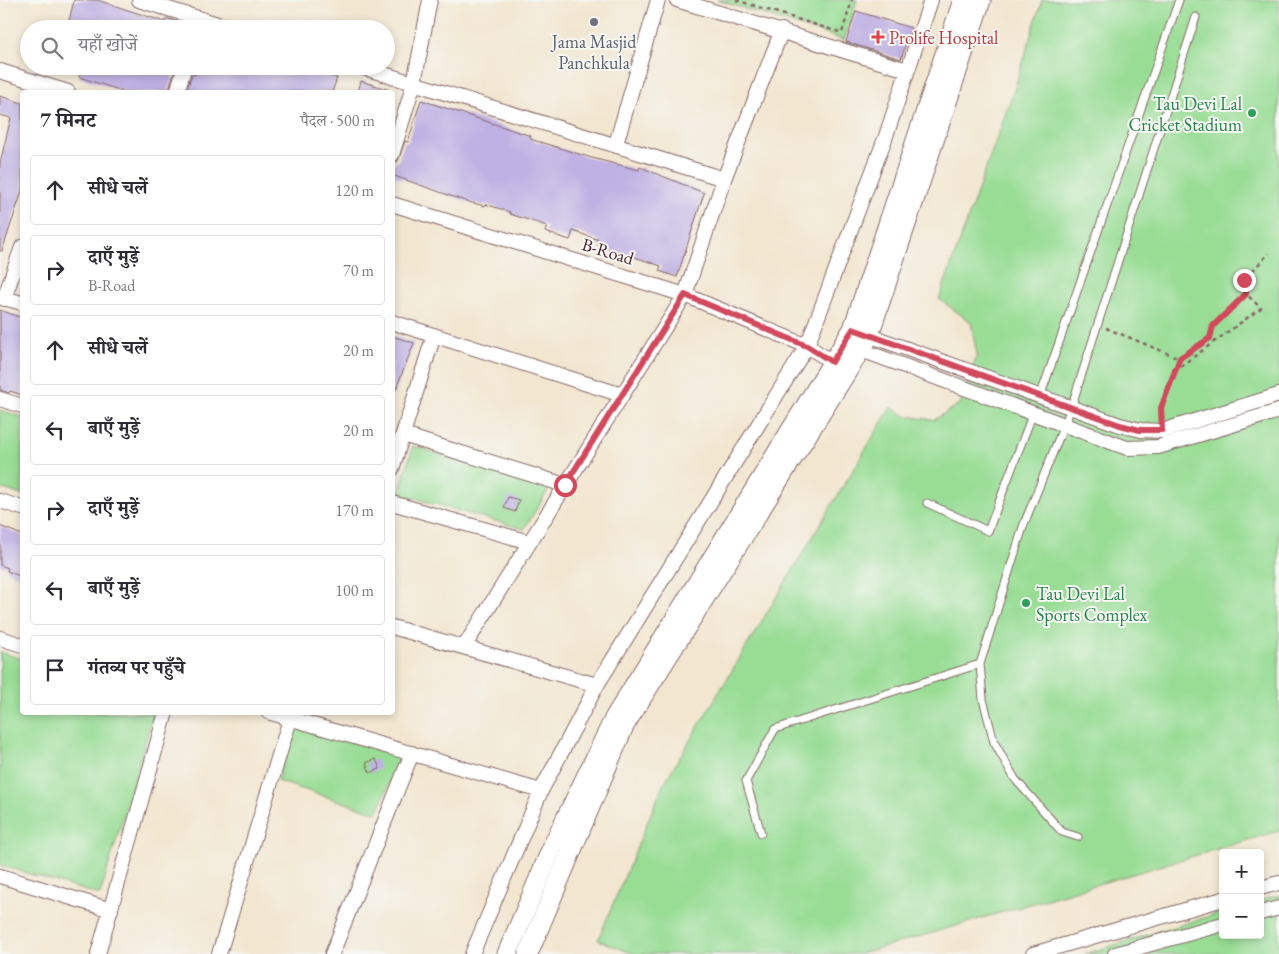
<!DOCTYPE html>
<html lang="hi">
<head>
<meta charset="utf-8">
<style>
	:root { --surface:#fff; --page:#f7f7f7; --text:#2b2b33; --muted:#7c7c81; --line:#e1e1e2 }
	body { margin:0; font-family:"EB Garamond","Noto Serif Devanagari",serif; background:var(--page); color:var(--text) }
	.controls { position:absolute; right:15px; bottom:15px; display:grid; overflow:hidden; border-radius:5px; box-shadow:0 2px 8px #0003 }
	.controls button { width:45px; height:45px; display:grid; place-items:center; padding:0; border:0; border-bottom:1px solid var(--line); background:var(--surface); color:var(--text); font:25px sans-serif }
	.stop { position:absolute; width:15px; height:15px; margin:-11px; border:4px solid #d1495b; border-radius:50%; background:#fff }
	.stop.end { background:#d1495b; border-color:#fff; box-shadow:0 1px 5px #0008 }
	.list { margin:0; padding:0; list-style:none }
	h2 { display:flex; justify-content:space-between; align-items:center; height:65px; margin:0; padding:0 20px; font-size:21px }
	h2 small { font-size:16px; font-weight:400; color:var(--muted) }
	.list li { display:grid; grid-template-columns:32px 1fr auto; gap:15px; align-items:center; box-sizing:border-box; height:70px; margin:0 10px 10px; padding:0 10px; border:1px solid var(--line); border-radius:5px }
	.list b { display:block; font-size:19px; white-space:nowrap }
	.list p { margin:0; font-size:16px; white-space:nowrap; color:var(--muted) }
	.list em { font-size:16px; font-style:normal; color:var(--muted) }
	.icon { flex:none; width:28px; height:28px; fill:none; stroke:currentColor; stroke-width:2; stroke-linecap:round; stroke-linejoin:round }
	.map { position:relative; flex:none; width:1279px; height:954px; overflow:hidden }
	.search { position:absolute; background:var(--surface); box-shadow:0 2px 8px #0003; left:20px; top:20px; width:375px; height:55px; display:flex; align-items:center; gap:12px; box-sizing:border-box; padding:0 18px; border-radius:28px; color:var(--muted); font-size:19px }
	.panel { position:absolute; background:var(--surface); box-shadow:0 2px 8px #0003; left:20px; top:90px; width:375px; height:625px; border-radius:5px }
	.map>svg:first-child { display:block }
	.green { fill:#99dd95; stroke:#727e60 }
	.building { fill:#bfb1e3 }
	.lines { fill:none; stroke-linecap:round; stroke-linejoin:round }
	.lane-casing { stroke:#856565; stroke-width:9 }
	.street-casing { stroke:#856565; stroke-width:16 }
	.secondary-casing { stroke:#856565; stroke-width:21 }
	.path { stroke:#856565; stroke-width:2.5; stroke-dasharray:4 4; stroke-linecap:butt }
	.lane { stroke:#fff; stroke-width:7 }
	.street { stroke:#fff; stroke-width:14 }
	.secondary { stroke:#fff; stroke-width:19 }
	.route { stroke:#d1495b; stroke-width:6 }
	.worship-dot { fill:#6b7280; stroke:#f6f6f2; stroke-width:2 }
	.health-dot { fill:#e0444e; stroke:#f6f6f2; stroke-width:2 }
	.leisure-dot { fill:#2e9e5b; stroke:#f6f6f2; stroke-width:2 }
	.labels { text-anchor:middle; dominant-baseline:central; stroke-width:4; stroke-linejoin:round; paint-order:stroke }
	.health-label { font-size:18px; fill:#be3a42; stroke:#f6f6f2; text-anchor:start }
	.worship-label { font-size:18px; fill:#5b616d; stroke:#f6f6f2 }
	.leisure-label { font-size:18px; fill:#27864d; stroke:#f6f6f2; text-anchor:end }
	.street-label { font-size:18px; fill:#4a1f2b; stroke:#f6f6f2 }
</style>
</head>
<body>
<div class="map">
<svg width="1279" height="954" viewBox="0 0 1279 954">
	<rect width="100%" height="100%" fill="#f6f6f2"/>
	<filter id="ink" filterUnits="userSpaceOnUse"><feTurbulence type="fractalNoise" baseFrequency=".02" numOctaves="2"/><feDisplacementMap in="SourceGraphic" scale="10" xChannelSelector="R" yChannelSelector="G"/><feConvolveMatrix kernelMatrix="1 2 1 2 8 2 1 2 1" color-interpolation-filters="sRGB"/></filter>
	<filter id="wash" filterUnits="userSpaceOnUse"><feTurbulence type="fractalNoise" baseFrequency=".0096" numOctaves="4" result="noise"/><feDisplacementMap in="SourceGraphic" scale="20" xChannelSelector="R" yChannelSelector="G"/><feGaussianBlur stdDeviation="1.12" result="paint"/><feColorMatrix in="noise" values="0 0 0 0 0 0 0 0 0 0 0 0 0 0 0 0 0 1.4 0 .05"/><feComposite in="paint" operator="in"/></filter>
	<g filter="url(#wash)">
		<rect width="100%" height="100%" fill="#f2e6d0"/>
		<path class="green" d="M717,0H857L844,40Z
			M1042,0H1279V831L860,954H634L598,940L663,785L891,407L906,416L934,420L960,404L977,355L971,322L939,299L1014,90Z
			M0,410L22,417V495L0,488Z
			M413,446L549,489L524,529L399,494Z
			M0,652L22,659V712L154,713L100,895L0,865Z
			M296,726L401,755L377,813L277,781Z
			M1279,895V954H1085L1223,912V935H1260V901Z"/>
		<g id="blocks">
			<path class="building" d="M74,0H97L165,22L166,18L193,27V29H67Z
				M856,11L911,28L901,59L846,42Z
				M83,66H150L159,69L160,66H168L175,69L168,92H125L79,77Z
				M198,66H299L337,78L332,92H186L192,74L195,75Z
				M361,81L390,90L389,92H358Z
				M0,96L22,103V191L2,251H0V163L11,118L0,115Z
				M421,100L531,136L530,139L592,158L639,170L640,167L704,193L677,277L659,271L661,266L632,256L631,258L598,245L599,240L573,231L570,240L545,232L547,226L510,214V212L485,204V206L465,201L392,175V164L398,161L405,141L408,142Z
				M0,310L22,318V395L10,391L9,393L0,390Z
				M392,336L414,343L394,394H392Z
				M508,497L519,500L515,512L504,508Z
				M0,526L22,535V577L7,571L8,568L0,565Z
				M376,759L380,769L370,773L366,763Z"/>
		</g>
	</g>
	<g filter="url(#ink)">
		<use href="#blocks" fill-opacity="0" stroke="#856565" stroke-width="1"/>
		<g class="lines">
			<g class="lane-casing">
				<path id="lane" d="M1040,397L1179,0
					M927,503L988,531L1033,413
					M761,833L746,781L775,729L980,664
					M1078,837L1062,832L1015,779L994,742L983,699L980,664L1024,524L1071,408L1196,17"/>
			</g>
			<g class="street-casing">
				<path id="street" d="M139,0L234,29
					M677,0L907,70
					M358,66L724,179
					M0,71L68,92
					M177,92L185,66
					M616,144L658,0
					M392,155L414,83L430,0
					M392,204L685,295L807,346L839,366
					M0,297L22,303
					M4,299L22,247
					M392,322L622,395
					M860,332L1120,425L1141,430L1162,431L1279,395
					M853,347L1127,448L1158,447L1279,411
					M0,399L22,406
					M403,435L565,485
					M392,469L434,335
					M0,501L22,508
					M392,503L529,542
					M392,627L597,685
					M0,638L22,645
					M464,647L685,295L724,179L782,30
					M268,712L541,791
					M0,876L111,910
					M1260,888L1279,883
					M1260,913L1279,908
					M98,954L166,712
					M219,954L290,719
					M332,954L412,753
					M472,954L541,791L597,685L807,346L886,136L931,0
					M1033,954L1223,899
					M1115,954L1223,924"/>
			</g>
			<g class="secondary-casing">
				<path id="secondary" d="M507,954L554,843L615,717L853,329L963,0
					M528,954L624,726L868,338L981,0"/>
			</g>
			<path class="path" d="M736,0L842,33L852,0
				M1106,328L1179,358L1210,337L1213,326L1246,294L1244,280L1269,253
				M1174,371L1261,308L1246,294
				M1161,418C1161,397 1172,377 1179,358"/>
			<use href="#lane" class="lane"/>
			<use href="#street" class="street"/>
			<use href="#secondary" class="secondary"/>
		</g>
	</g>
	<g class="lines" filter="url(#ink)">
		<path class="route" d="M565,485L685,295L807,346L832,362L853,329L1120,425L1140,430H1162L1161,408L1180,358L1210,338L1213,326L1246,294L1244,280"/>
	</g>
	<circle class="worship-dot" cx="594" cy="22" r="5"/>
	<path class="health-dot" d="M875.5 29.5h5v5h5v5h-5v5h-5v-5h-5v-5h5z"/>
	<g class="leisure-dot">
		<circle cx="1252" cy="113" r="5"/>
		<circle cx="1026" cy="603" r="5"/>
	</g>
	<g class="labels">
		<g class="health-label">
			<text x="889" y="37">Prolife Hospital</text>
		</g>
		<g class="worship-label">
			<text x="594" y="41">Jama Masjid<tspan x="594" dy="21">Panchkula</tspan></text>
		</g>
		<g class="leisure-label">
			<text x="1242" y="103">Tau Devi Lal<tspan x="1242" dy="21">Cricket Stadium</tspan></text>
			<text x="1036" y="593" text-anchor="start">Tau Devi Lal<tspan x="1036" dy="21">Sports Complex</tspan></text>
		</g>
		<g class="street-label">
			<text transform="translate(608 251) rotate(17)">B-Road</text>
		</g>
	</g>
</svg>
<div class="controls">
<button>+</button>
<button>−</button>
</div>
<div class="stop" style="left:565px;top:485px"></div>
<div class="stop end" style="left:1244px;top:280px"></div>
<div class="search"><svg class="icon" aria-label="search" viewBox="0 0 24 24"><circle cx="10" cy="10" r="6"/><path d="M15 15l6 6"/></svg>यहाँ खोजें</div>
<section class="panel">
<h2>7 मिनट<small>पैदल · 500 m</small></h2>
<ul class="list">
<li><svg class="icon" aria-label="ahead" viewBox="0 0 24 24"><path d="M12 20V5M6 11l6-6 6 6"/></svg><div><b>सीधे चलें</b></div><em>120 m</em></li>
<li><svg class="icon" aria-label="right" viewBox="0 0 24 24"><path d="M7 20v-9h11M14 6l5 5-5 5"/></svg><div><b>दाएँ मुड़ें</b><p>B-Road</p></div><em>70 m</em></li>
<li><svg class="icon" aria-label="ahead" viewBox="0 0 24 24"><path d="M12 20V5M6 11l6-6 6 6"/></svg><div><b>सीधे चलें</b></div><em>20 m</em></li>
<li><svg class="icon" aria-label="left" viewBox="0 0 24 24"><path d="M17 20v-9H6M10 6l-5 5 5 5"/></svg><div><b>बाएँ मुड़ें</b></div><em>20 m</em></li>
<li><svg class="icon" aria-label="right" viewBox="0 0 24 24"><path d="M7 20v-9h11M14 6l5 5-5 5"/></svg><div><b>दाएँ मुड़ें</b></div><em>170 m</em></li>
<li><svg class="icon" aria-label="left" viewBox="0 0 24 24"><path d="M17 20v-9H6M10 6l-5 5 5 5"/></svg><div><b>बाएँ मुड़ें</b></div><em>100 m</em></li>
<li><svg class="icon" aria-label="arrive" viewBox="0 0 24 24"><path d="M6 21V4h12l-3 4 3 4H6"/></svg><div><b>गंतव्य पर पहुँचे</b></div></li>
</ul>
</section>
</div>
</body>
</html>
